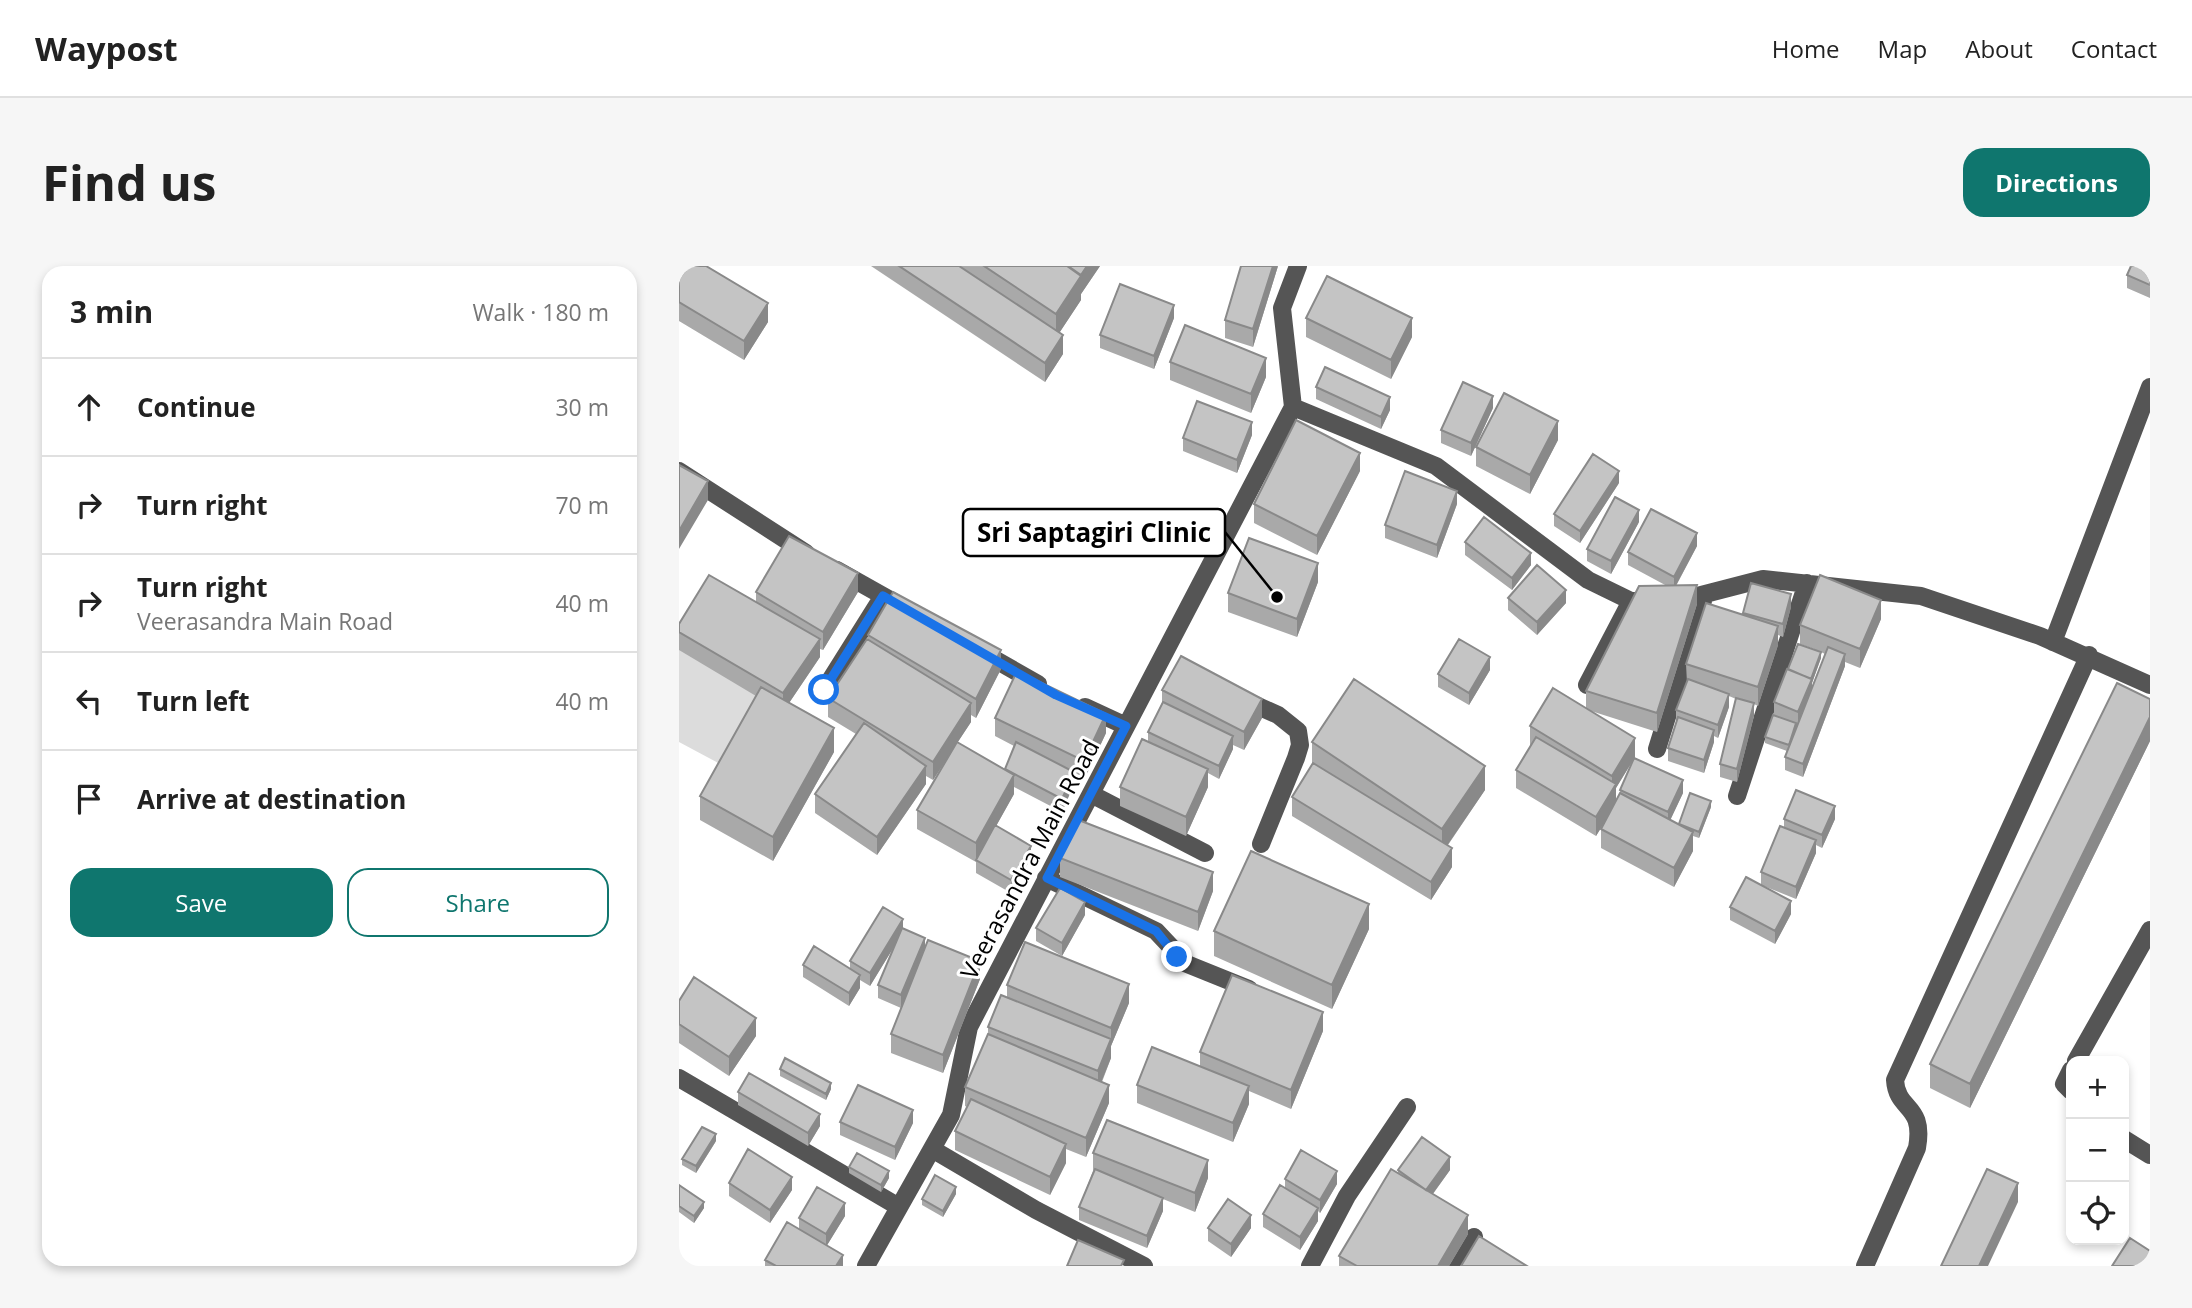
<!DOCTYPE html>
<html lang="en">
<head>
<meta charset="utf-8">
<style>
	:root { --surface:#fff; --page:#f6f6f6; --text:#222; --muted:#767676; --line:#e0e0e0; --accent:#0f766e }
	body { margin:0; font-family:"Open Sans",sans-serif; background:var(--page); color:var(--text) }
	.controls { position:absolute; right:21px; bottom:21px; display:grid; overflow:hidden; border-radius:14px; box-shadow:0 4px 10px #0003 }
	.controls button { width:63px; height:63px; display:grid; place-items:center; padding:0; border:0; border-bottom:2px solid var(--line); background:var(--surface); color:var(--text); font:35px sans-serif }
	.stop { position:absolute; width:21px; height:21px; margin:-16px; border:5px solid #1a73e8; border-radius:50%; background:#fff }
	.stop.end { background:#1a73e8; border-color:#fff; box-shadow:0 2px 7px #0008 }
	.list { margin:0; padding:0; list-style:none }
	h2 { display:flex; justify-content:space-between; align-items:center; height:91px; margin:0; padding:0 28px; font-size:30px }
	h2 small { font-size:23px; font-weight:400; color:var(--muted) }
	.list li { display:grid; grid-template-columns:46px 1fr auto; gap:21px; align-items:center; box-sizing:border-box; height:98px; padding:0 28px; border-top:2px solid var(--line) }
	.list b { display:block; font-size:26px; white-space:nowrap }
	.list p { margin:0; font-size:23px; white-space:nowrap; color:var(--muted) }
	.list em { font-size:23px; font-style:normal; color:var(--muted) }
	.actions { display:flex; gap:14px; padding:21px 28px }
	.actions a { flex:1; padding:16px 0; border:2px solid var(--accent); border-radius:21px; text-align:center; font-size:24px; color:var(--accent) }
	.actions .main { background:var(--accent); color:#fff }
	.icon { flex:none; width:38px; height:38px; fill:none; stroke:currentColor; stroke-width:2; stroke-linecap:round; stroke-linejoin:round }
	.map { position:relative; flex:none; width:1471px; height:1000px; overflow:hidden; border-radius:21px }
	header { display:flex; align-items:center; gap:42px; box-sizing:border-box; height:98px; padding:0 35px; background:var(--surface); border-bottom:2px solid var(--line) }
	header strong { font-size:33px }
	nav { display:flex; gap:38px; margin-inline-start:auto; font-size:24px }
	.intro { display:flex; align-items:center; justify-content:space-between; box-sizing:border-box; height:168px; padding:0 42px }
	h1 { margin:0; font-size:49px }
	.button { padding:18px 32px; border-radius:21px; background:var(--accent); color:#fff; font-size:24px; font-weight:700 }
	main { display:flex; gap:42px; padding:0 42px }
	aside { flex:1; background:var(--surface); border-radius:21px; box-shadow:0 4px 10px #0003 }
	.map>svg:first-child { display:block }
	.green { fill:#dcdcdc }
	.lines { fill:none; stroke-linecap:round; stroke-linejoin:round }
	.minor { stroke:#555; stroke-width:18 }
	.wall { fill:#a9a9a9; fill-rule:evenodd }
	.shaded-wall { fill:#898989 }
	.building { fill:#c4c4c4; stroke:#898989; stroke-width:2 }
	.route { stroke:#1a73e8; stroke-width:9 }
	.labels { text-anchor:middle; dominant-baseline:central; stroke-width:6; stroke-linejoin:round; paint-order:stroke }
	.street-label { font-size:24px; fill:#000; stroke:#fff }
	.leader { fill:none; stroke:#000; stroke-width:2.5 }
	.callout-dot { fill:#000; stroke:#fff; stroke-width:2.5 }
	.callout { fill:#fff; stroke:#000; stroke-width:2.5 }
	.callout-label { font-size:26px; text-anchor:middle; font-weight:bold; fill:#000 }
</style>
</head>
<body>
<header>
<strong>Waypost</strong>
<nav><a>Home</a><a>Map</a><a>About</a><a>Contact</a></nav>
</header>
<div class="intro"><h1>Find us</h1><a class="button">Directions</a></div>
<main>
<aside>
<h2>3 min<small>Walk · 180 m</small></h2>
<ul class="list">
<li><svg class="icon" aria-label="ahead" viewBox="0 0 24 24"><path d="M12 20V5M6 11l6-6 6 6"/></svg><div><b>Continue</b></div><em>30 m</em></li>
<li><svg class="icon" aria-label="right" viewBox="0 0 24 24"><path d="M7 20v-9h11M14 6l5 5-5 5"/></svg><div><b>Turn right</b></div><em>70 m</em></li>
<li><svg class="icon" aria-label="right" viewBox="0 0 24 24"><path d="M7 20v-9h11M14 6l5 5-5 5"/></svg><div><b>Turn right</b><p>Veerasandra Main Road</p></div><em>40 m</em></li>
<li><svg class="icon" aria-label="left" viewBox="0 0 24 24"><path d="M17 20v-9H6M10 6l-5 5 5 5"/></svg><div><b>Turn left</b></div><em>40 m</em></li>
<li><svg class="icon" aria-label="arrive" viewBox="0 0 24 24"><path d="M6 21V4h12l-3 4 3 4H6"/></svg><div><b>Arrive at destination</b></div></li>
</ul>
<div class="actions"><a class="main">Save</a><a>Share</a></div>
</aside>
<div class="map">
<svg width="1471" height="1000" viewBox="0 0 1471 1000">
	<rect width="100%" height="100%" fill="#fff"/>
	<path class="green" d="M0,382L98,435L58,507L0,476Z"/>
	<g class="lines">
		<path class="minor" d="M619,0L603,42L614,141L757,200L909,314L952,335H999L1084,313L1242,330L1361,370L1471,419
			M0,205L127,287
			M158,304L231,345
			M1374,376L1471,121
			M301,385L359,418
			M908,419L952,335
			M145,424L204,330
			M563,433L599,449L619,465L621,479L617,492L582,578
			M406,441L447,460
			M978,483L1026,328
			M412,528L526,587
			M1058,530L1128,317
			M367,612L477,665L508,698L570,723
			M1397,795L1471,664
			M1392,804L1385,818L1392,825
			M0,812L220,941
			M1445,873L1471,889
			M253,883L357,944L465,1000
			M187,1000L272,849L290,761L614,141
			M631,1000L668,930L728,841
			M778,1000L795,971
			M1186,1000L1238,882C1246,837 1218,846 1216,814L1410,389"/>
	</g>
	<path class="wall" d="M0,0L89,56L65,94L0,55Z
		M192,0H421L402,28V34L380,67L384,88L366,116Z
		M599,0L574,81L546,72V54Z
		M1471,0V32L1448,22V9Z
		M495,52L475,103L421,82V69Z
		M627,52L733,71L712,113L627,71Z
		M491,96L587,111L572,147L491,114Z
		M637,121L711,144L702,163L637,133Z
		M814,142L792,190L762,177V164Z
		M573,169L558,207L504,185V172Z
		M879,174L851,228L797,200V181Z
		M681,205L638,289L575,257V238Z
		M940,217L901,277L875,260V248Z
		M778,238L758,292L706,272V259Z
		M960,256L932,308L908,295V283Z
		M786,276L852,299L833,324L786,289Z
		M1018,280L997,320L1018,338L978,466L912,445L956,491L937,522V535L941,527V524L1004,527L991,554L1000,559L1032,541L1020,572L1014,570V585L995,621L922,582V563L927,554L917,570L837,522V504L852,479H851V460L907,442V425L988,320L949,299V286Z
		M639,316L618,371L549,346V327Z
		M77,326H179L144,384L141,383V391L110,437L155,486L94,595L21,554V530L77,430L0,384V358L77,336Z
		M829,332L887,337L858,369L829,344Z
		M1112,341L1104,371L1099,369V379L1079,440L1075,438V450L1058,516L1041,511V498L1057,433L1050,430V441L1039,472L1035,470V476L1025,507L989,495V482L997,456V444L1008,417L1007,398L1064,349V347Z
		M1202,353L1181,402L1166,396V400L1124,511L1106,504V491L1108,485L1086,477V471L1095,449V436L1109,403L1135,383L1121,378V359ZM1142,386L1146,388L1133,421V417L1142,392Z
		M189,369L322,403L297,452L292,449V456L278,477L326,503L335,480L316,470V452L427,467L405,514L395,509V518L383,546L335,521V528L317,560L352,592L332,627L297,607V596L238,563V544L270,490L254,514L247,510V518L198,589L136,547V528L177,468L149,451V432L189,373Z
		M811,404L790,439L759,421V408Z
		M483,424L583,452L565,484L554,479V483L540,513L529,507V521L507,570L441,540V521L469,476V466L483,437Z
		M1471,433V475L1291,842L1251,822V798Z
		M633,476L806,524L769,579L773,601L752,634L613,550V531L633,499Z
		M1105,553H1156L1143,582L1137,579V587L1117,633L1082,619V606L1105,561Z
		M381,592L534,625L519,665L381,611Z
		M1051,641L1112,648L1096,678L1051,654Z
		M406,649L383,690L357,675V662Z
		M224,663L246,681L301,713L264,807L212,787V768L222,742L199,732V719L216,679L191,720L181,714V722L170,740L124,711V699L171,703V695Z
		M690,663L653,743L535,690V665Z
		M328,719L450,737L432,780V792L423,816L430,837L407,891L387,883V897L371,929L276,884V865L288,841L286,840V821L309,768V761L328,731Z
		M0,735L77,770L50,810L0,777Z
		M644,765L612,843L570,825V838L554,876L458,837V819L521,800V786Z
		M101,803L152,823L147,834L101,810Z
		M59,826L141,860L129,880L59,839Z
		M161,856L234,857L216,894L161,869Z
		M37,875L17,907L3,899V893Z
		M414,887L529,912L516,946L484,933V945L468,982L400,954V941L414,905Z
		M170,901L210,912L202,926L170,907Z
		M719,904H771L754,928L789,968L770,1000H660V990L719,907Z
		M606,913L658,918L641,947L639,945V955L621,984L584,961V948L606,922Z
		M50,917L113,924L91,957L50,930Z
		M0,919L25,942L15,957L0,946Z
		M277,928L264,951L243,939V933Z
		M166,950L148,979L164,1000H86V994L120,963V952Z
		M529,962H572L552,991L529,975Z"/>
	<path class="shaded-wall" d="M408,0H421L402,28V9Z
		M594,0H599L574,81V63Z
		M402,10V34L377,72V48Z
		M89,37V56L65,94V75Z
		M495,39V52L475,103V90Z
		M733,52V71L712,113V94Z
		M384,69V88L366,116V97Z
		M587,92V111L572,147V128Z
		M814,130V142L792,190V177Z
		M711,131V144L702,163V151Z
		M879,155V174L851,228V209Z
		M573,156V169L558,207V194Z
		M681,187V205L638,289V270Z
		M940,205V217L901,277V265Z
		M29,215V234L0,283V265Z
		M778,225V238L758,292V279Z
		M960,244V256L932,308V295Z
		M1018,267V280L995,323V311Z
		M852,287V299L833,324V312Z
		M639,297V316L618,371V353Z
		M179,307V326L144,384V366Z
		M1018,319V338L978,466V447Z
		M887,324V337L858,369V356Z
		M1112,328V341L1104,371V358Z
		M1202,334V353L1181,402V383Z
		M1099,360V379L1079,440V421Z
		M141,373V391L104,446V427Z
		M322,384V403L297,452V433Z
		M1142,386V392L1133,417V426L1119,459V446Z
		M1166,388V400L1124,511V498Z
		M811,391V404L790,439V427Z
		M1050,428V441L1039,472V459Z
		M583,433V452L565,484V466Z
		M292,437V456L254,514V496Z
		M1075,437V450L1058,516V503Z
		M427,448V467L405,514V495Z
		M1471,451V475L1291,842V818Z
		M155,462V486L94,595V571Z
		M1035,464V476L1025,507V494Z
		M554,470V483L540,513V500Z
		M956,472V491L937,522V537L917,570V551L933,525V510Z
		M247,500V518L198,589V571Z
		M806,500V524L763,587V563Z
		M529,503V521L507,570V551Z
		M395,506V518L383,546V533Z
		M335,509V528L297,596V577Z
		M1004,514V527L989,559V546Z
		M1032,535V541L1020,572V566Z
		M1156,540V553L1143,582V569Z
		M1014,566V585L995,621V602Z
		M1137,574V587L1117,633V621Z
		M352,580V592L332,627V614Z
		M773,582V601L752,634V616Z
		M534,606V625L519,665V646Z
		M1112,635V648L1096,678V665Z
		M406,636V649L383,690V677Z
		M690,638V663L653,743V719Z
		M224,653V666L191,720V707Z
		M246,672V685L222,742V729Z
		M301,695V713L264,807V789Z
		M181,709V722L170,740V727Z
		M450,718V737L432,780V762Z
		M644,746V765L612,843V824Z
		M77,752V770L50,810V791Z
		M432,773V792L419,824V805Z
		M152,817V823L147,834V828Z
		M430,819V837L407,891V872Z
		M570,820V838L554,876V857Z
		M234,844V857L216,894V881Z
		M141,848V860L129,880V867Z
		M37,868V875L17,907V900Z
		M387,878V897L371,929V911Z
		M771,891V904L747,937V924Z
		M529,894V912L516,946V927Z
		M210,905V912L202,926V919Z
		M658,905V918L641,947V934Z
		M113,911V924L91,957V944Z
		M1339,917V936L1309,1000H1300Z
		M277,921V928L264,951V945Z
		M484,932V945L468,982V970Z
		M25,936V942L15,957V950Z
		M166,937V950L147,981V968Z
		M639,942V955L621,984V971Z
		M572,949V962L552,991V978Z
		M789,949V968L770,1000H759Z
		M164,989V1000H157Z"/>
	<path class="building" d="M0,0H27L89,37L65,75L0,36Z
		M220,0H280L384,69L366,97Z
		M305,0H388L402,10L377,48Z
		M389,0H408L402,9Z
		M562,0H594L574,63L546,54Z
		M1452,0H1471V19L1448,9Z
		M648,10L733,52L712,94L627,52Z
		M441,18L495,39L475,90L421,69Z
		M506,59L587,92L572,128L491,96Z
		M646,101L711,131L702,151L637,121Z
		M784,116L814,130L792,177L762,164Z
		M825,127L879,155L851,209L797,181Z
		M518,135L573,156L558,194L504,172Z
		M617,154L681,187L638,270L575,238Z
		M914,188L940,205L901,265L875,248Z
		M0,199L29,215L0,265Z
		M726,205L778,225L758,279L706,259Z
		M936,231L960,244L932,295L908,283Z
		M972,243L1018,267L995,311L949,286Z
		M805,251L852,287L833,312L786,276Z
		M110,270L179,307L144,366L77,326Z
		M570,272L639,297L618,353L549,327Z
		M858,299L887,324L858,356L829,332Z
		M30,309L141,373L104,427L0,366V358Z
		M1141,309L1202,334L1181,383L1121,359Z
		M1072,317L1112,328L1104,358L1064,347Z
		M1018,319L978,447L907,425L960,320Z
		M214,326L322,384L297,433L189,369Z
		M1027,337L1099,360L1079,421L1007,398Z
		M188,373L292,437L254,496L149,432Z
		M780,373L811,391L790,427L759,408Z
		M1119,378L1142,386L1132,413L1109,403Z
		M1149,381L1166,388L1124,498L1106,491Z
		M502,390L583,433L565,466L483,424Z
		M1108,403L1133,413L1119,446L1095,436Z
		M338,405L427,448L405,495L316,452Z
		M675,413L806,500L763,563L633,476Z
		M1009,413L1050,428L1039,459L997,444Z
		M1438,417L1471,433V451L1291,818L1251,798Z
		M82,421L155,462L94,571L21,530Z
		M874,422L956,472L933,510L851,460Z
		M1057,432L1075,437L1058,503L1041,498Z
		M484,436L554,470L540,500L469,466Z
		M1094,449L1117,457L1110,479L1086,471Z
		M999,451L1035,464L1025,494L989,482Z
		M185,457L247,500L198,571L136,528Z
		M857,471L937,518L917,551L837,504Z
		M463,473L529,503L507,551L441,521Z
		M278,476L335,509L297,577L238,544Z
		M337,476L395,506L383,533L326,503Z
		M955,492L1004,514L989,546L941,524Z
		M634,497L773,582L752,616L613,531Z
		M1117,524L1156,540L1143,569L1105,553Z
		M941,527L1014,566L995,602L922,563Z
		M1011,527L1032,535L1020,566L1000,558Z
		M397,553L534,606L519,646L381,592Z
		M316,559L352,580L332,614L297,594Z
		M1101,560L1137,574L1117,621L1082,606Z
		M572,585L690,638L653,719L535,665Z
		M1067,611L1112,635L1096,665L1051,641Z
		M381,622L406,636L383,677L357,662Z
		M204,641L224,653L191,707L171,695Z
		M223,662L246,672L222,729L199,719Z
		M249,674L301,695L264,789L212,768Z
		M346,676L450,718L432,762L328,719Z
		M135,680L181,709L170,727L124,699Z
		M553,709L644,746L612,824L521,786Z
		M15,711L77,752L50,791L0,758V735Z
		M322,729L432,773L419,805L309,761Z
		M309,768L430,819L407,872L286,821Z
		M473,781L570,820L554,857L458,819Z
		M106,792L152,817L147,828L101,803Z
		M70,807L141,848L129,867L59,826Z
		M179,819L234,844L216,881L161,856Z
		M292,833L387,878L371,911L276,865Z
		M428,854L529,894L516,927L414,887Z
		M23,861L37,868L17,900L3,893Z
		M743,871L771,891L747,924L719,904Z
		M69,883L113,911L91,944L50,917Z
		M622,884L658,905L641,934L606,913Z
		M178,887L210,905L202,919L170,901Z
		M416,903L484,932L468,970L400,941Z
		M712,903L789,949L759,1000H678L660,990Z
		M1308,903L1339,917L1300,1000H1262Z
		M256,909L277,921L264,945L243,933Z
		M0,919L25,936L15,950L0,940Z
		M601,919L639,942L621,971L584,948Z
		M138,921L166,937L147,968L120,952Z
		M549,933L572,949L552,978L529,962Z
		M108,956L164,989L157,1000H97L86,994Z
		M800,970L848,1000H782Z
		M1451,972L1471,985V1000H1433Z
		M399,974L445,994L442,1000H388Z
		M0,993L10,1000H0Z"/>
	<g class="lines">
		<path class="route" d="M145,424L204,330L377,429L447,460L368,612L477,665L498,691"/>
	</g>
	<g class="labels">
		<g class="street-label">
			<text transform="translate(350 593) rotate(-62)">Veerasandra Main Road</text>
		</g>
	</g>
	<path class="leader" d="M598 331L546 266"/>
	<circle class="callout-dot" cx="598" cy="331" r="7"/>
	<rect class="callout" x="284" y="243" width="262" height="47" rx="7"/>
	<g class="callout-label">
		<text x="415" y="276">Sri Saptagiri Clinic</text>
	</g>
</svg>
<div class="controls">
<button>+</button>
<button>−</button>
<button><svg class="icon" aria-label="locate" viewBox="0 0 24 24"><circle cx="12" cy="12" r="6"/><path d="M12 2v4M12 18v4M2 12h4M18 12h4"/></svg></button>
</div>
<div class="stop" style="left:145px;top:424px"></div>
<div class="stop end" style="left:498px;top:691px"></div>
</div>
</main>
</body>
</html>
